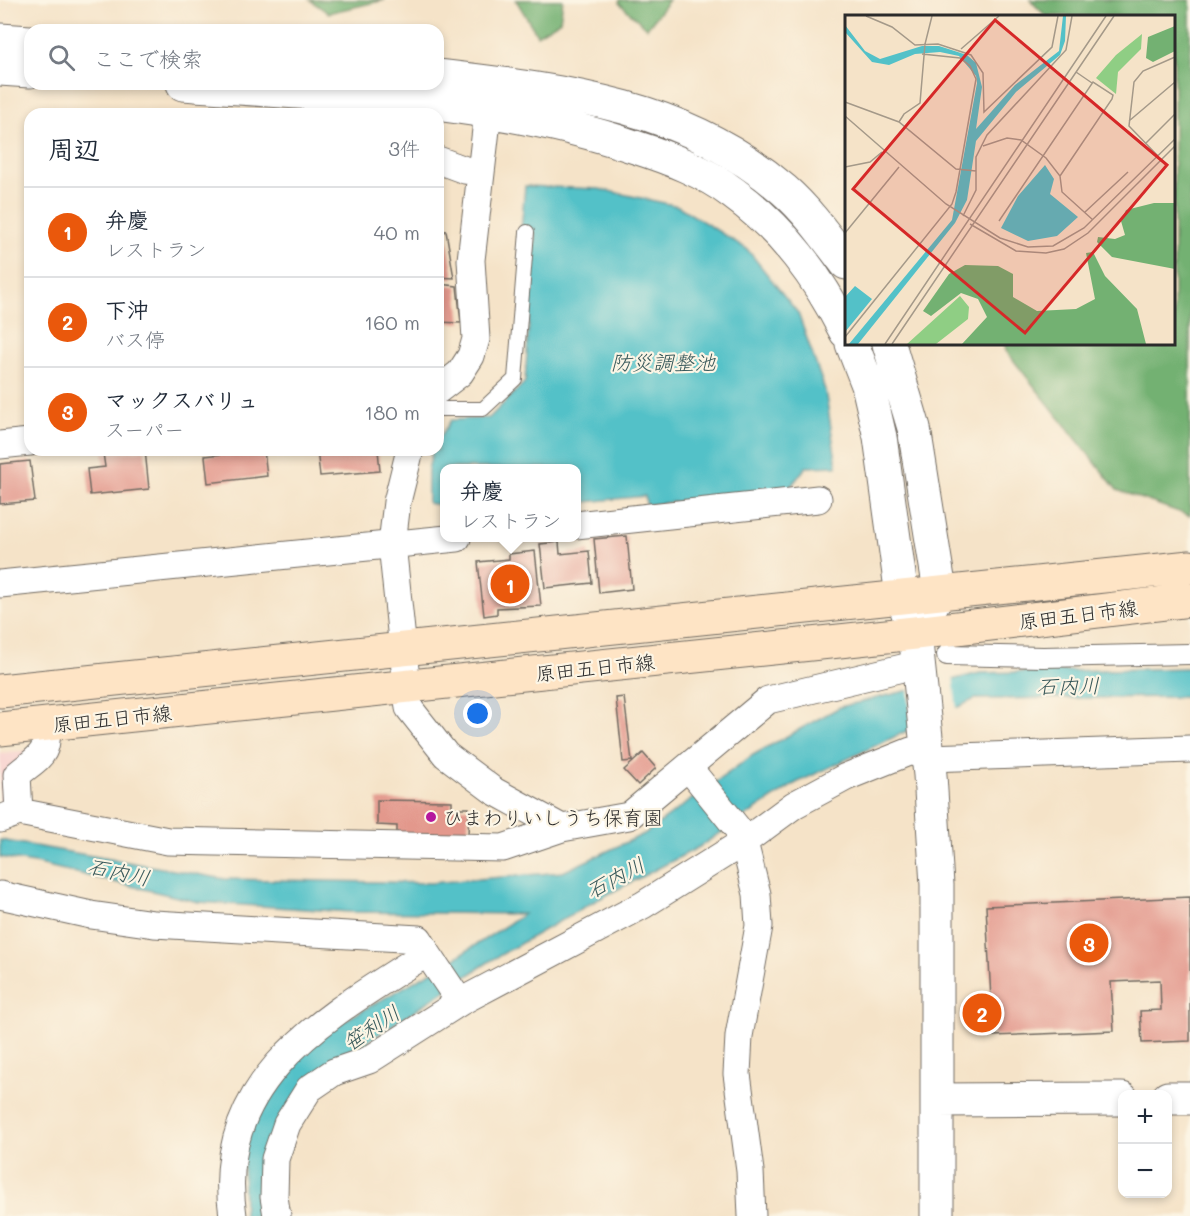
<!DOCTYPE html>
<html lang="ja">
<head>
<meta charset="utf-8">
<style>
	:root { --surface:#fff; --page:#f6f6f7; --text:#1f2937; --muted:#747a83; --line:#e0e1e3; --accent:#ea580c }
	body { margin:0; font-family:Mali,"Klee One",sans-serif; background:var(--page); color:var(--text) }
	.controls { position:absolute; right:18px; bottom:18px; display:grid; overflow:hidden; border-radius:12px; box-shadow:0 3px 9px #0003 }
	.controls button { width:54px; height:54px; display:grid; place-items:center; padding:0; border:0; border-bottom:2px solid var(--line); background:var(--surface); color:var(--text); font:30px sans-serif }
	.you { position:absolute; left:478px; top:714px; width:21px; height:21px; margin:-15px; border:4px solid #fff; border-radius:50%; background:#1a73e8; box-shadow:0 0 0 9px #1a73e833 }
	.badge { display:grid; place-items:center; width:39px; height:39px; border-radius:50%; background:var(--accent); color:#fff; font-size:20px; font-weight:700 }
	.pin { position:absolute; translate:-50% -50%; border:3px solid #fff; box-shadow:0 2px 6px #0006 }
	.popup { position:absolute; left:440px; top:464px; width:141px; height:78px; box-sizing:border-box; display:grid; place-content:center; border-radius:12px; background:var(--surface); filter:drop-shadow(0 2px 4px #0005); font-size:20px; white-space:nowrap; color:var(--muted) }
	.popup b { font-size:22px; color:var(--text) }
	.popup::after { content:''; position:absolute; left:50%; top:100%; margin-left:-12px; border:12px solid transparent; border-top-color:var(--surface) }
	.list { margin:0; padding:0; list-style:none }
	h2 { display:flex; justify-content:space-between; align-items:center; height:78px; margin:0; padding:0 24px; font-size:26px }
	h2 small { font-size:20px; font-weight:400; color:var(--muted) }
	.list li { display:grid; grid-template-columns:39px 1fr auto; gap:18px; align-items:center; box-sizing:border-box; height:90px; padding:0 24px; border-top:2px solid var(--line) }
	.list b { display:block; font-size:22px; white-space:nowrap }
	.list p { margin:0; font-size:20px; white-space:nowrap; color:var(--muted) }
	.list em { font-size:20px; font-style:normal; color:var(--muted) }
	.icon { flex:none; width:33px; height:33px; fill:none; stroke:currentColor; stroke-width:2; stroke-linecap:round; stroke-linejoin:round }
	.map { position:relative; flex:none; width:1190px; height:1216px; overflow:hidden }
	.search { position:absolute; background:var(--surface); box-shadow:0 3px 9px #0003; left:24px; top:24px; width:420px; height:66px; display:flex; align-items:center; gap:15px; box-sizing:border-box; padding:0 21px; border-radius:18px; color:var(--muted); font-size:22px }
	.panel { position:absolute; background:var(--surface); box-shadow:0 3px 9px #0003; left:24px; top:108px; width:420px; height:348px; border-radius:18px }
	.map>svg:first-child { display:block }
	.built { fill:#f7d0ce }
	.forest { fill:#73b172; stroke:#4f6e4e; stroke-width:1.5 }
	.water { fill:#53c1c8; stroke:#3f767a; stroke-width:1.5 }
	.pier { fill:#f5e3c8 }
	.building { fill:#e3988c }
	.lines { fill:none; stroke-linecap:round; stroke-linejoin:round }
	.service-casing { stroke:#726b62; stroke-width:16 }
	.pedestrian-casing { stroke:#726b62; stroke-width:22 }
	.minor-casing { stroke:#726b62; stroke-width:29 }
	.tertiary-casing { stroke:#726b62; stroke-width:35 }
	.secondary-casing { stroke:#726b62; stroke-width:35 }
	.service { stroke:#fff; stroke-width:14 }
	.pedestrian { stroke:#fff; stroke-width:20 }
	.minor { stroke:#fff; stroke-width:27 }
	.tertiary { stroke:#fff; stroke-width:33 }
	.secondary { stroke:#fee4c5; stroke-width:33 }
	.poi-dot { fill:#b5179e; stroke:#fcf5e5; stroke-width:2 }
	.labels { text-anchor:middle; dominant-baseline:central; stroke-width:4.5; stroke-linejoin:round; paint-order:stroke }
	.street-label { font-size:20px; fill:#2b2b2b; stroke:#fcf5e5 }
	.poi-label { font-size:20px; fill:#2b2b2b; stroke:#fcf5e5; text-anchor:start }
	.water-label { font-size:21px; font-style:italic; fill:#37585a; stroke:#fcf5e5 }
	.inset-road { fill:none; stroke:#a49989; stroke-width:1.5 }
	.view { fill:#d62828; fill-opacity:0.15; stroke:#d62828; stroke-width:3 }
	.inset-edge { fill:none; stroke:#2b2b2b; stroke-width:3 }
</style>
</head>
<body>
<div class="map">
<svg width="1190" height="1216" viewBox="0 0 1190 1216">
	<rect width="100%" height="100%" fill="#fcf5e5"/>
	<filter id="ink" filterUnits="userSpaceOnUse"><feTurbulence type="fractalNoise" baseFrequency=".0167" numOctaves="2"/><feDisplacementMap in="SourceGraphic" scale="12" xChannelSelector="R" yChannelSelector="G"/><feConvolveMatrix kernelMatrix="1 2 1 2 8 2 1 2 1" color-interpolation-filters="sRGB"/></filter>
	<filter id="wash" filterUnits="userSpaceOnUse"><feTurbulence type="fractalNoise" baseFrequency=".008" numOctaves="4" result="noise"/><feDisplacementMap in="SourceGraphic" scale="24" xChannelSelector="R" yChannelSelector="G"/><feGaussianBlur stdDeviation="1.35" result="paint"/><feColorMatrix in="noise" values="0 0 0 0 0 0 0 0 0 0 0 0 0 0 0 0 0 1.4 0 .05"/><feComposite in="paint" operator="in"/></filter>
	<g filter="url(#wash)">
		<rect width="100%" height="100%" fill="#f5e3c8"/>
		<path class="built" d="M34,750L7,812H0V753Z"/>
		<path class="forest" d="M310,0H385L328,13Z
			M516,0H563L560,21L537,35Z
			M620,0H669L647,28L619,3Z
			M1030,0H1190V516L1117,490L1006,351L1005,344H1174V16H1046Z"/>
		<path class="water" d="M525,186L599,189L678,206L747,249L798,313L825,390L837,466L806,467L788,490L646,505L645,496L576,503V468H444V509L440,505L428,503V470L432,452L438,450V440L451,420L489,418L525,382L535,233L521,231Z
			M1190,668V697L975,699L796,783L699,847L593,902L490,961L323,1071L294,1098L272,1216H244L243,1143L270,1088L319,1035L454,959L524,914L350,912L198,902L39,864L0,857V840L225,879L430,883L563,872L644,834L753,755L840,707L980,673Z"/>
		<path class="pier" d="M953,677L957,711L912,732L908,687Z"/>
		<g id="blocks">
			<path class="building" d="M438,230L446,231L454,278L438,277Z
				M438,284L457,286L461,323L438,322Z
				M145,450L149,489L90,495L87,469L105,467L103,453Z
				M222,450H264L267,476L208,483L205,456L222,454Z
				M317,450H378L380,471L320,476Z
				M30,461L35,501L0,504V464Z
				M627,536L632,589L599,593L594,539Z
				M559,542L560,554L589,551L592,583L545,588L540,544Z
				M535,551L541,606L497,608V614L484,616L478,562L509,559V554Z
				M624,697L632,761L623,762L616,698Z
				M643,753L656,768L638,785L624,770Z
				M377,800L452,801V808H469L468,836H397V826L377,825Z
				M1190,897V1041L1142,1043L1140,1011L1161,1010L1160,980L1111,982L1114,1031L993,1036L986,906Z"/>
		</g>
	</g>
	<g filter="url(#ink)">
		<use href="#blocks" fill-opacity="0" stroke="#726b62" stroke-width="1.5"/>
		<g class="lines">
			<g class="service-casing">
				<path id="service" d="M438,409H483L515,379L527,232"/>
			</g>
			<g class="pedestrian-casing">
				<path id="pedestrian" d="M947,655L1043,657L1190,654"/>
			</g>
			<g class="minor-casing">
				<path id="minor" d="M438,160L465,170L481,172
					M438,390L460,373L471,356L476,339L471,260L488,112
					M0,445L30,442
					M410,450L397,502L392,544L409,708L446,755L494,791L562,828
					M576,525L818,499
					M0,584L457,538
					M688,767L742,834L757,894L759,926L739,1036L737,1074L750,1171L752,1216
					M19,812L17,775C39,756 49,756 46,725
					M0,819L19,812L168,841L503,848L562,828L629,816L768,700L919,664
					M0,895L91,915L154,924L419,939L427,953C328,1016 212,1078 233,1216
					M427,953L460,1002
					M277,1216L274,1197L275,1159L287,1124L309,1089L334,1072L369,1060L460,1002L643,905L745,841L794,805L846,777L911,751L928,758L1190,749"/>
			</g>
			<g class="tertiary-casing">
				<path id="tertiary" d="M0,40L30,42
					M0,69L30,71
					M438,76C563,91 685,104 784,190C808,211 827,238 846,263
					M183,84C333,96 491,97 635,147C669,158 704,171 733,193C784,230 818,277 846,332
					M852,344L868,385L880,437L902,596L915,633L930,775L937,885V1216
					M889,344L914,428L940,591L924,617
					M1168,1098H1190
					M938,1100L1122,1099"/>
			</g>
			<g class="secondary-casing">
				<path id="secondary" d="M0,691L1190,567
					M0,729L915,633L1190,600"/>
			</g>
			<use href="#service" class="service"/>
			<use href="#pedestrian" class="pedestrian"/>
			<use href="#minor" class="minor"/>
			<use href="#tertiary" class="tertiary"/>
			<use href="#secondary" class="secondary"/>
		</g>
	</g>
	<circle class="poi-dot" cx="431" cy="817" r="6"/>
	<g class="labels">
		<g class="street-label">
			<text transform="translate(1078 614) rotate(-7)">原田五日市線</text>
			<text transform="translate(595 667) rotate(-6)">原田五日市線</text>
			<text transform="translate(112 718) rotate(-6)">原田五日市線</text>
		</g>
		<g class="poi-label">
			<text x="443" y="817">ひまわりいしうち保育園</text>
		</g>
		<g class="water-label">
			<text x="663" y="361">防災調整池</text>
			<text transform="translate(1068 685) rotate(-1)">石内川</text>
			<text transform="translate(119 871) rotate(12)">石内川</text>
			<text transform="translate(615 877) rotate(-28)">石内川</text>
			<text transform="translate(371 1027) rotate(-34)">笹利川</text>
		</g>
	</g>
	<g transform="translate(845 15)">
		<rect width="330" height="330" fill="#f5e3c8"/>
		<path d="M297,19L296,34L273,57L271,79L251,63L271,40ZM115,281L124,292L123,304L91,329H62Z" fill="#8fce84"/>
		<path d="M330,11V36L308,47L301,43L303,22ZM309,188H330V254L267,242L252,227L253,222L270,224L280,220L276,206L281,195ZM248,237L260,261L292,294L301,329H117L142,302L133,284L116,278L86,301L78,296L104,259L120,250L153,251L168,259V282L192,296L231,294L250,284L241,238Z" fill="#73b172"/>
		<path d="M218,1H221L220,26L215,40L171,77L131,126L122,185L110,208L13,329H4L107,205L132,68L131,61L114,41L95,37L70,39L44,50L27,47L0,17V10L20,36L35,44L77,31H94L122,40L131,48L137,72L131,114L170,70L214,36ZM200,150L209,164L205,179L233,202L212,221L183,226L156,213L173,181ZM10,271L27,284L0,317V282Z" fill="#53c1c8"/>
		<path class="inset-road" d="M21,1L47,12L70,30L93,29L126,40L138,58L139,97L207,32L213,1M116,34L154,1M231,57L247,68M0,87L54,107L111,154L131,156M0,101L101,189L155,223L183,232L208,231L239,213L330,124M284,106L330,67M54,107L59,99L75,88L80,29L87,1M300,129L330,99M138,131L162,123L176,125L201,143L215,161L217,177L248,205M313,141L284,111L289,67L298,56L330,42M0,152L25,147L37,137M240,197L283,157M118,201L131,175V142L142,120L221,35L227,1M154,206L248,67L268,80L267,84L215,161M125,209L171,236L201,238L219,234L243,218L330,131M0,218L54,152M0,322L107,189L111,177L131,64L125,51L115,43L77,39M40,329L261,1M47,329L269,1"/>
		<path class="view" d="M150,5L322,150L180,318L8,174Z"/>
		<rect width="330" height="330" class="inset-edge"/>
	</g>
</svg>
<div class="controls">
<button>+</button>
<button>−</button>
</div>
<div class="you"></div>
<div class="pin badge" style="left:510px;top:584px">1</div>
<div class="popup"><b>弁慶</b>レストラン</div>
<div class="pin badge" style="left:982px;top:1013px">2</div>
<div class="pin badge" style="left:1089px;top:943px">3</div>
<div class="search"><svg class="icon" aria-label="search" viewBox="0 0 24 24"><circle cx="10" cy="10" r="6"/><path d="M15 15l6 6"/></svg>ここで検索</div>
<section class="panel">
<h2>周辺<small>3件</small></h2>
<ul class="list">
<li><span class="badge">1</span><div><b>弁慶</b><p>レストラン</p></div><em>40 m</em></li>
<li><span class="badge">2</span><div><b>下沖</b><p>バス停</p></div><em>160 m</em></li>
<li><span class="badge">3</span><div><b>マックスバリュ</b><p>スーパー</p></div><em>180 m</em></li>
</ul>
</section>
</div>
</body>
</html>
